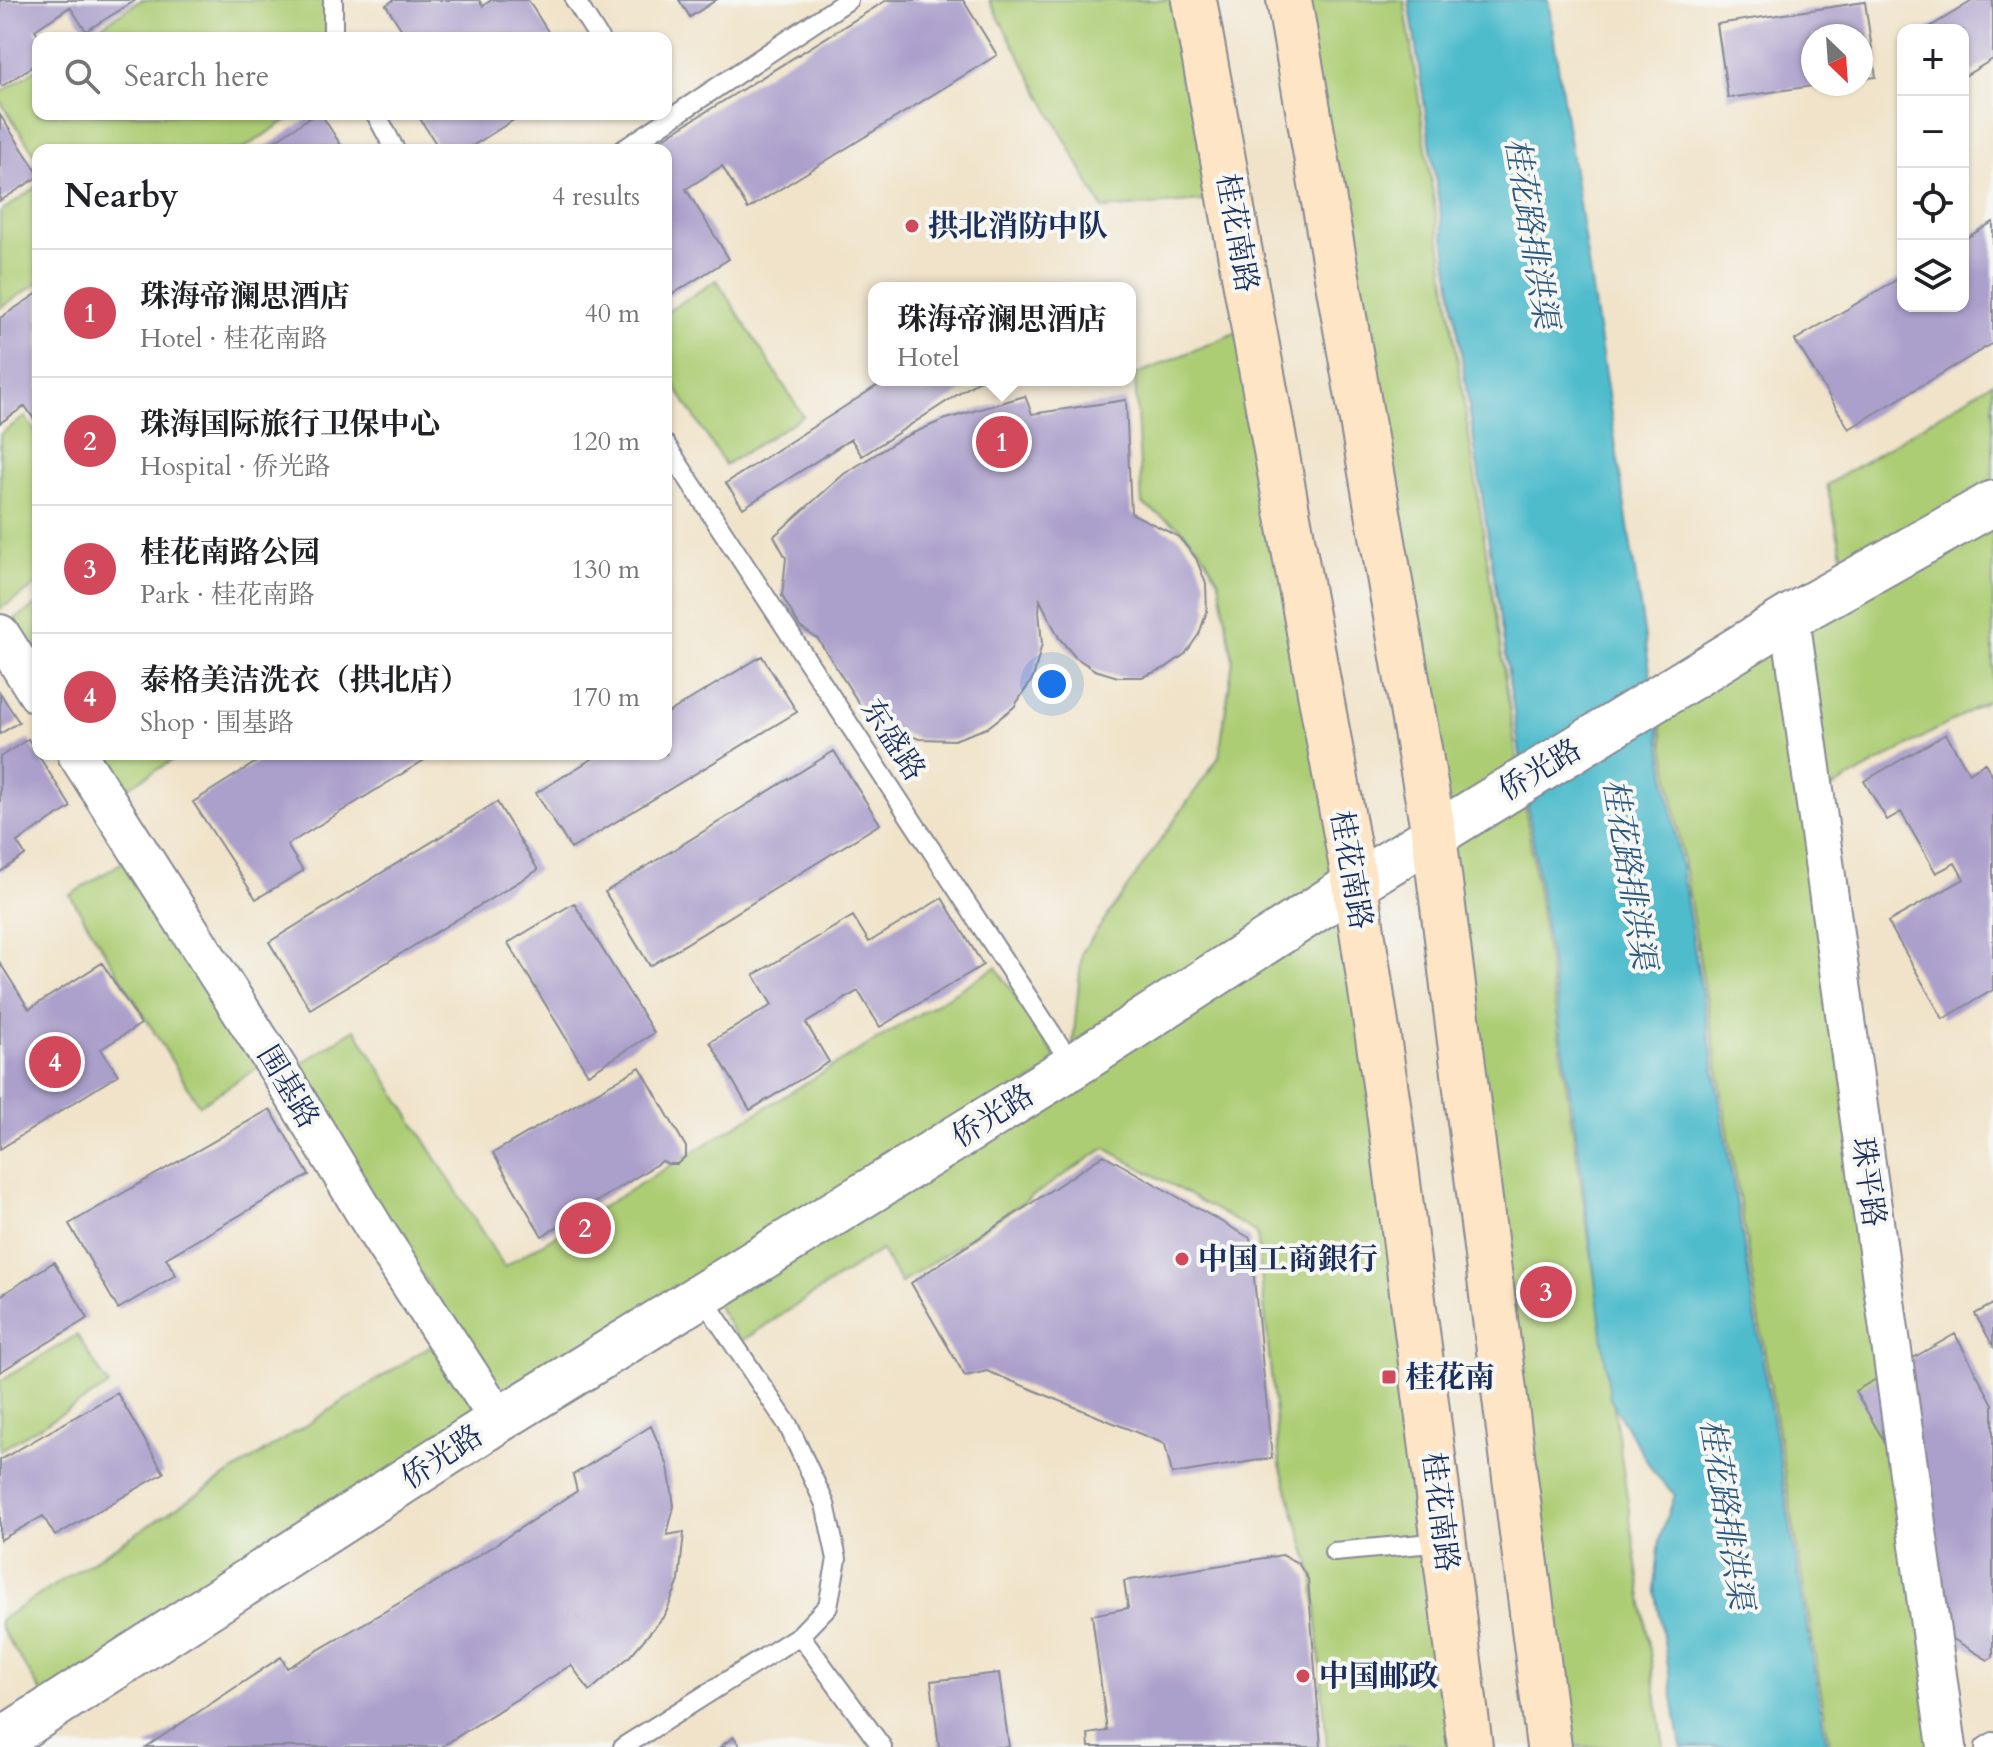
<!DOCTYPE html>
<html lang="en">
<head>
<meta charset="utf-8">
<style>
	:root { --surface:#fff; --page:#f2f2f2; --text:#202124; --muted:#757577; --line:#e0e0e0; --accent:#d1495b }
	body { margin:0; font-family:Cardo,"Noto Serif SC",serif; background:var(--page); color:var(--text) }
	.controls { position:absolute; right:24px; top:24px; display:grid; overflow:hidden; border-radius:16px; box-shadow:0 2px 6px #0004 }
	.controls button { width:72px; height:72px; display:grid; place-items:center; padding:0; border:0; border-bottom:2px solid var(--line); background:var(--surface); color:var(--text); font:40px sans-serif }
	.compass { position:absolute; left:1801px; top:24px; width:72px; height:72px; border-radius:50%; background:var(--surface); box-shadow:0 2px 6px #0004; rotate:155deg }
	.you { position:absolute; left:1052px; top:684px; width:28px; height:28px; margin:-20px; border:6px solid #fff; border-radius:50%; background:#1a73e8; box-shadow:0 0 0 12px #1a73e833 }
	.badge { display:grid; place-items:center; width:52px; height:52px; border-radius:50%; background:var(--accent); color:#fff; font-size:26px; font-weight:700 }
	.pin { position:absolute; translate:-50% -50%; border:4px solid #fff; box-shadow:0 2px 8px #0006 }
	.popup { position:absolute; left:868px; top:282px; width:268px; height:104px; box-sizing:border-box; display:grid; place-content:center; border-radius:16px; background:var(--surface); filter:drop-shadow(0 2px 6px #0005); font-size:26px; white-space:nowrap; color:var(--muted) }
	.popup b { font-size:30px; color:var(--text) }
	.popup::after { content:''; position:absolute; left:50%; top:100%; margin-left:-16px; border:16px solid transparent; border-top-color:var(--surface) }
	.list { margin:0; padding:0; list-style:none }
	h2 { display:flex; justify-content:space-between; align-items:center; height:104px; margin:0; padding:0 32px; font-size:34px }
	h2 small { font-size:26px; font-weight:400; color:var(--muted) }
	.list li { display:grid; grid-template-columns:52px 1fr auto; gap:24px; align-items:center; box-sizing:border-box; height:128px; padding:0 32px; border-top:2px solid var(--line) }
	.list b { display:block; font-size:30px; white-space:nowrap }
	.list p { margin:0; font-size:26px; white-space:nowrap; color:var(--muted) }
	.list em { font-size:26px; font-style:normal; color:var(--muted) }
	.icon { flex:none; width:44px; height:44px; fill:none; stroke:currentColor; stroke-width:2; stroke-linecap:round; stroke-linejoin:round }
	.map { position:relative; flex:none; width:1993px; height:1747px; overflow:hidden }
	.search { position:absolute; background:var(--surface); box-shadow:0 2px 6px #0004; left:32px; top:32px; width:640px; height:88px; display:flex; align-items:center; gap:20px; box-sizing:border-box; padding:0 28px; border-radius:16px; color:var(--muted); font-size:30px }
	.panel { position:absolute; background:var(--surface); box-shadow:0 2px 6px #0004; left:32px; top:144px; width:640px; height:616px; border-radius:16px }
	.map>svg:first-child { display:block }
	.green { fill:#adcd74; stroke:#647e69; stroke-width:2 }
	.water { fill:#50bccc; stroke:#367695; stroke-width:2 }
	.building { fill:#ab9fcb }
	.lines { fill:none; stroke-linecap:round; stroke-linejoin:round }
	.service-casing { stroke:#868994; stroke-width:22 }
	.minor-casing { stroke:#868994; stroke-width:42 }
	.tertiary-casing { stroke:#868994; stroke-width:48 }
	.secondary-casing { stroke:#868994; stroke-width:48 }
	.service { stroke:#fff; stroke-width:18 }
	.minor { stroke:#fff; stroke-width:38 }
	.tertiary { stroke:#fff; stroke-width:44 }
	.secondary { stroke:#fde5c5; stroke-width:44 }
	.poi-dot { fill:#d1495b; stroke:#f6f6f2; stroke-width:3 }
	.labels { text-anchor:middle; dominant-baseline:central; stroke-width:8; stroke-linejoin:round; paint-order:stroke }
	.poi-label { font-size:30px; font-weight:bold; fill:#1b2f5e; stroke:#f6f6f2; text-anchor:start }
	.street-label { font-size:30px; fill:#1b2f5e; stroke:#f6f6f2 }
	.water-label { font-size:32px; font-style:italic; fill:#2b597f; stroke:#f6f6f2 }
</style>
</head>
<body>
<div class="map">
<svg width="1993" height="1747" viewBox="0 0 1993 1747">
	<rect width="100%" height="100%" fill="#f6f6f2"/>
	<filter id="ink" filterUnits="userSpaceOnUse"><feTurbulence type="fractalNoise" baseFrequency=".0125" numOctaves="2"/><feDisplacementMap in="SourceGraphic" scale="16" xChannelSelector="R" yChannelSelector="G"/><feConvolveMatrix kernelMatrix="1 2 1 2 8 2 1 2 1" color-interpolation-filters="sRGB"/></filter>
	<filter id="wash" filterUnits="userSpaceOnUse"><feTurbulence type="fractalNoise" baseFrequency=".006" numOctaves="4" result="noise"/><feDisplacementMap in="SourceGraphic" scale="32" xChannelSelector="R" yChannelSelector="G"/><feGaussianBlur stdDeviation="1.8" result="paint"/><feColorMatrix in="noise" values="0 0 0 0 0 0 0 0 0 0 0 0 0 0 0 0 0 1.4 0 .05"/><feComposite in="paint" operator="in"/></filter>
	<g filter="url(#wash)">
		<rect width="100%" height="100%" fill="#f0e3c9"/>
		<path class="green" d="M141,0H325L327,38H83Z
			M989,0H1181L1215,200L1103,209Z
			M1295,0H1404L1519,773L1439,824Z
			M38,68V114H296L241,150H38V159L0,101V93Z
			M38,186V283L0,308V212Z
			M717,280L803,416L725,465L666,372V312Z
			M1240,331L1345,879L1072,1054L1082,952L1219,757L1233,660L1219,581L1201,550L1179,527L1142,504L1135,375Z
			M1993,382V492L1847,577L1827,485Z
			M25,417L38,436V584L0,609V434Z
			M1993,510V698L1827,791L1802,621Z
			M38,604V673L7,624Z
			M1787,623L1944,1747H1830L1657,702Z
			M89,754H183L115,795Z
			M1522,786L1664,1747H1554L1439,836Z
			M129,858L264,1064L199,1105L70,895Z
			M1350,897L1459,1747H1327L1313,1574L1280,1465L1257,1233L1105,1148L901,1283L881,1250L740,1342L712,1297Z
			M996,967L1060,1064L504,1404L291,1070L355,1029L504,1267Z
			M77,1335L109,1386L0,1450V1381Z
			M435,1343L484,1419L45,1698L0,1627V1620Z"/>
		<path class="water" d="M1409,0H1548L1667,783L1827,1747H1681L1655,1587L1660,1537L1675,1495L1654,1473L1610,1399L1582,1174Z"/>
		<g id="blocks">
			<path class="building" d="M0,0H136L86,31L70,7L35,30L40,38H38V63L2,86L0,83Z
				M394,0H479L483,6L491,0H528L552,38H407L386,5Z
				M679,0H716L690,17Z
				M887,0H963L997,55L748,209L722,166L686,189L729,259L666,298V150H644Z
				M1974,0H1993V59L1963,77V30H1925Z
				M1865,2L1876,77L1861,79V36H1813V86L1728,98L1717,24Z
				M315,114H321L344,150H261Z
				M417,114H523L466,150H440Z
				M0,115L38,173V177L0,201Z
				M1993,222V343L1849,429L1795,340L1903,276V306H1963V240Z
				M38,293V425L25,406L0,423V318Z
				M886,380H980L862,456L851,439L743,508L726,483Z
				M1025,396L1032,414L1126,400L1131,513L1179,537L1196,558L1206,584L1207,611L1199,634L1185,654L1165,668L1142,677H1118L1095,670L1075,657L1059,638L1040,600L1039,611L1042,644L1033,678L1014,707L987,728L954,740L919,739L887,727L860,705L818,639L800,627L782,596L786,558L774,536L844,474L902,438L943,420Z
				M762,656L797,712L571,849L536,793L600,754H666V714Z
				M0,693L19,722L0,734Z
				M1946,734L1969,773L1985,763L1993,777V990L1943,1019L1888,922L1964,879L1955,863L1936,873L1901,812L1887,820L1864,781Z
				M28,739L71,807L17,842L25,855L0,872V757Z
				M834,751L880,824L650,966L605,892Z
				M269,754H434L287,845L303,871L256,899L193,802Z
				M497,802L538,870L310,1009L269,942Z
				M942,898L983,965L880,1027L858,991L806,1023L829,1062L750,1110L710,1042L772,1005L754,975L853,916L869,942Z
				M574,903L654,1033L588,1074L508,943Z
				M0,963L29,1009L102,963L141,1024L101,1049L118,1075L0,1149Z
				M640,1067L686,1147V1156L677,1164H668L662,1161L542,1236L493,1153Z
				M270,1109L309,1175L166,1258L176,1275L118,1309L69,1224Z
				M1104,1155L1250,1238L1272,1458L1172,1474L1165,1444L987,1371L965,1376L911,1283Z
				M54,1262L88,1318L0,1372V1296Z
				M1993,1304V1346L1975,1314Z
				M1955,1334L1993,1404V1657L1988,1660L1945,1634L1937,1532L1855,1391Z
				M117,1393L164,1473L55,1536L43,1516L0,1540V1460Z
				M651,1426L668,1466L674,1506L667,1535L684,1532L679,1581L665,1615L630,1656L590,1691L571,1665L441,1747H146L281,1657L287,1668L456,1570L577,1491L573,1475Z
				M1282,1555L1298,1563L1308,1579L1321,1747H1089L1088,1734L1107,1731L1092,1615L1128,1608L1124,1581Z
				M999,1673L1009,1747H939L931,1681Z
				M734,1737L741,1747H720Z"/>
		</g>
	</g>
	<g filter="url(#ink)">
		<use href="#blocks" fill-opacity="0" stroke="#868994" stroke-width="2"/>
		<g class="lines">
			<g class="service-casing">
				<path id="service" d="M333,0V33L336,38
					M575,0L599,38
					M376,114L395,150
					M623,150L848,0
					M666,445L1073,1066
					M1334,1552L1443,1542
					M800,1635L882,1747
					M623,1747L800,1635L828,1606L837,1559L825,1504L788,1425L701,1295
					M1985,1747L1993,1742"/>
			</g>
			<g class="minor-casing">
				<path id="minor" d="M1790,617L1947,1747
					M0,634L38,694
					M77,754L278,1069L376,1231L499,1420"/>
			</g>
			<g class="tertiary-casing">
				<path id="tertiary" d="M0,1741L499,1420L1073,1066L1355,884L1790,617L1993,503"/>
			</g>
			<g class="secondary-casing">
				<path id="secondary" d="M1194,0L1355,884L1388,1104L1470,1747
					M1289,0L1434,835L1549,1747"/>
			</g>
			<use href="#service" class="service"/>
			<use href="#minor" class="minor"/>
			<use href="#tertiary" class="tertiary"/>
			<use href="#secondary" class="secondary"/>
		</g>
	</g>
	<g class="poi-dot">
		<circle cx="912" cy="226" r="8"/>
		<circle cx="1182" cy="1259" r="8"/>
		<rect x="1381" y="1369" width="16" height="16" rx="4"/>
		<circle cx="1303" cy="1676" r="8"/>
	</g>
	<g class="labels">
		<g class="poi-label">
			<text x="928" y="226">拱北消防中队</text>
			<text x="1198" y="1259">中国工商銀行</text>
			<text x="1405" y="1377">桂花南</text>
			<text x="1319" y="1676">中国邮政</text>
		</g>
		<g class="street-label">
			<text transform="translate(1237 233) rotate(80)">桂花南路</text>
			<text transform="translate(893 740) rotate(57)">东盛路</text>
			<text transform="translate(1540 770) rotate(-31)">侨光路</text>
			<text transform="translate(1351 870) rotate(80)">桂花南路</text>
			<text transform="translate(288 1087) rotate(59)">围基路</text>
			<text transform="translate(993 1116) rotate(-32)">侨光路</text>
			<text transform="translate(1868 1182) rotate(82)">珠平路</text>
			<text transform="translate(442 1457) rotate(-33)">侨光路</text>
			<text transform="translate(1440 1512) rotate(83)">桂花南路</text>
		</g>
		<g class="water-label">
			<text transform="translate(1531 233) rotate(81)">桂花路排洪渠</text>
			<text transform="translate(1629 874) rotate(81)">桂花路排洪渠</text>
			<text transform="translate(1726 1514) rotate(81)">桂花路排洪渠</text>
		</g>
	</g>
</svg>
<div class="controls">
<button>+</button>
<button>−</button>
<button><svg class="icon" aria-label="locate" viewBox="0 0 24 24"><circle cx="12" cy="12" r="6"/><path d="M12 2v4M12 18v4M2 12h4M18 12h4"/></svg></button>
<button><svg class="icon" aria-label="layers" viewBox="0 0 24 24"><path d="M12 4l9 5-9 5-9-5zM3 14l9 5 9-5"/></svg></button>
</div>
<svg class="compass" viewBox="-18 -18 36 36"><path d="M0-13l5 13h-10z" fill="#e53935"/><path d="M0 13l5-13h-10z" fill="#757577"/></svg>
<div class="you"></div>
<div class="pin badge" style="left:1002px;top:442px">1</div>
<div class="popup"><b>珠海帝澜思酒店</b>Hotel</div>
<div class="pin badge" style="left:585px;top:1228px">2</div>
<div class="pin badge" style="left:1546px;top:1292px">3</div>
<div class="pin badge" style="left:55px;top:1062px">4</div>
<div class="search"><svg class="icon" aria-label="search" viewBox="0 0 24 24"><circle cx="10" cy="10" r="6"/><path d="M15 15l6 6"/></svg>Search here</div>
<section class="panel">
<h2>Nearby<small>4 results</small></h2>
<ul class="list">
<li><span class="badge">1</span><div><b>珠海帝澜思酒店</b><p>Hotel · 桂花南路</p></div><em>40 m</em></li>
<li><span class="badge">2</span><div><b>珠海国际旅行卫保中心</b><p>Hospital · 侨光路</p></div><em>120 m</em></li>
<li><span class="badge">3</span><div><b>桂花南路公园</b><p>Park · 桂花南路</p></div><em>130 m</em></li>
<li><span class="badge">4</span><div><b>泰格美洁洗衣（拱北店）</b><p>Shop · 围基路</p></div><em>170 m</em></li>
</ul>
</section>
</div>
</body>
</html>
